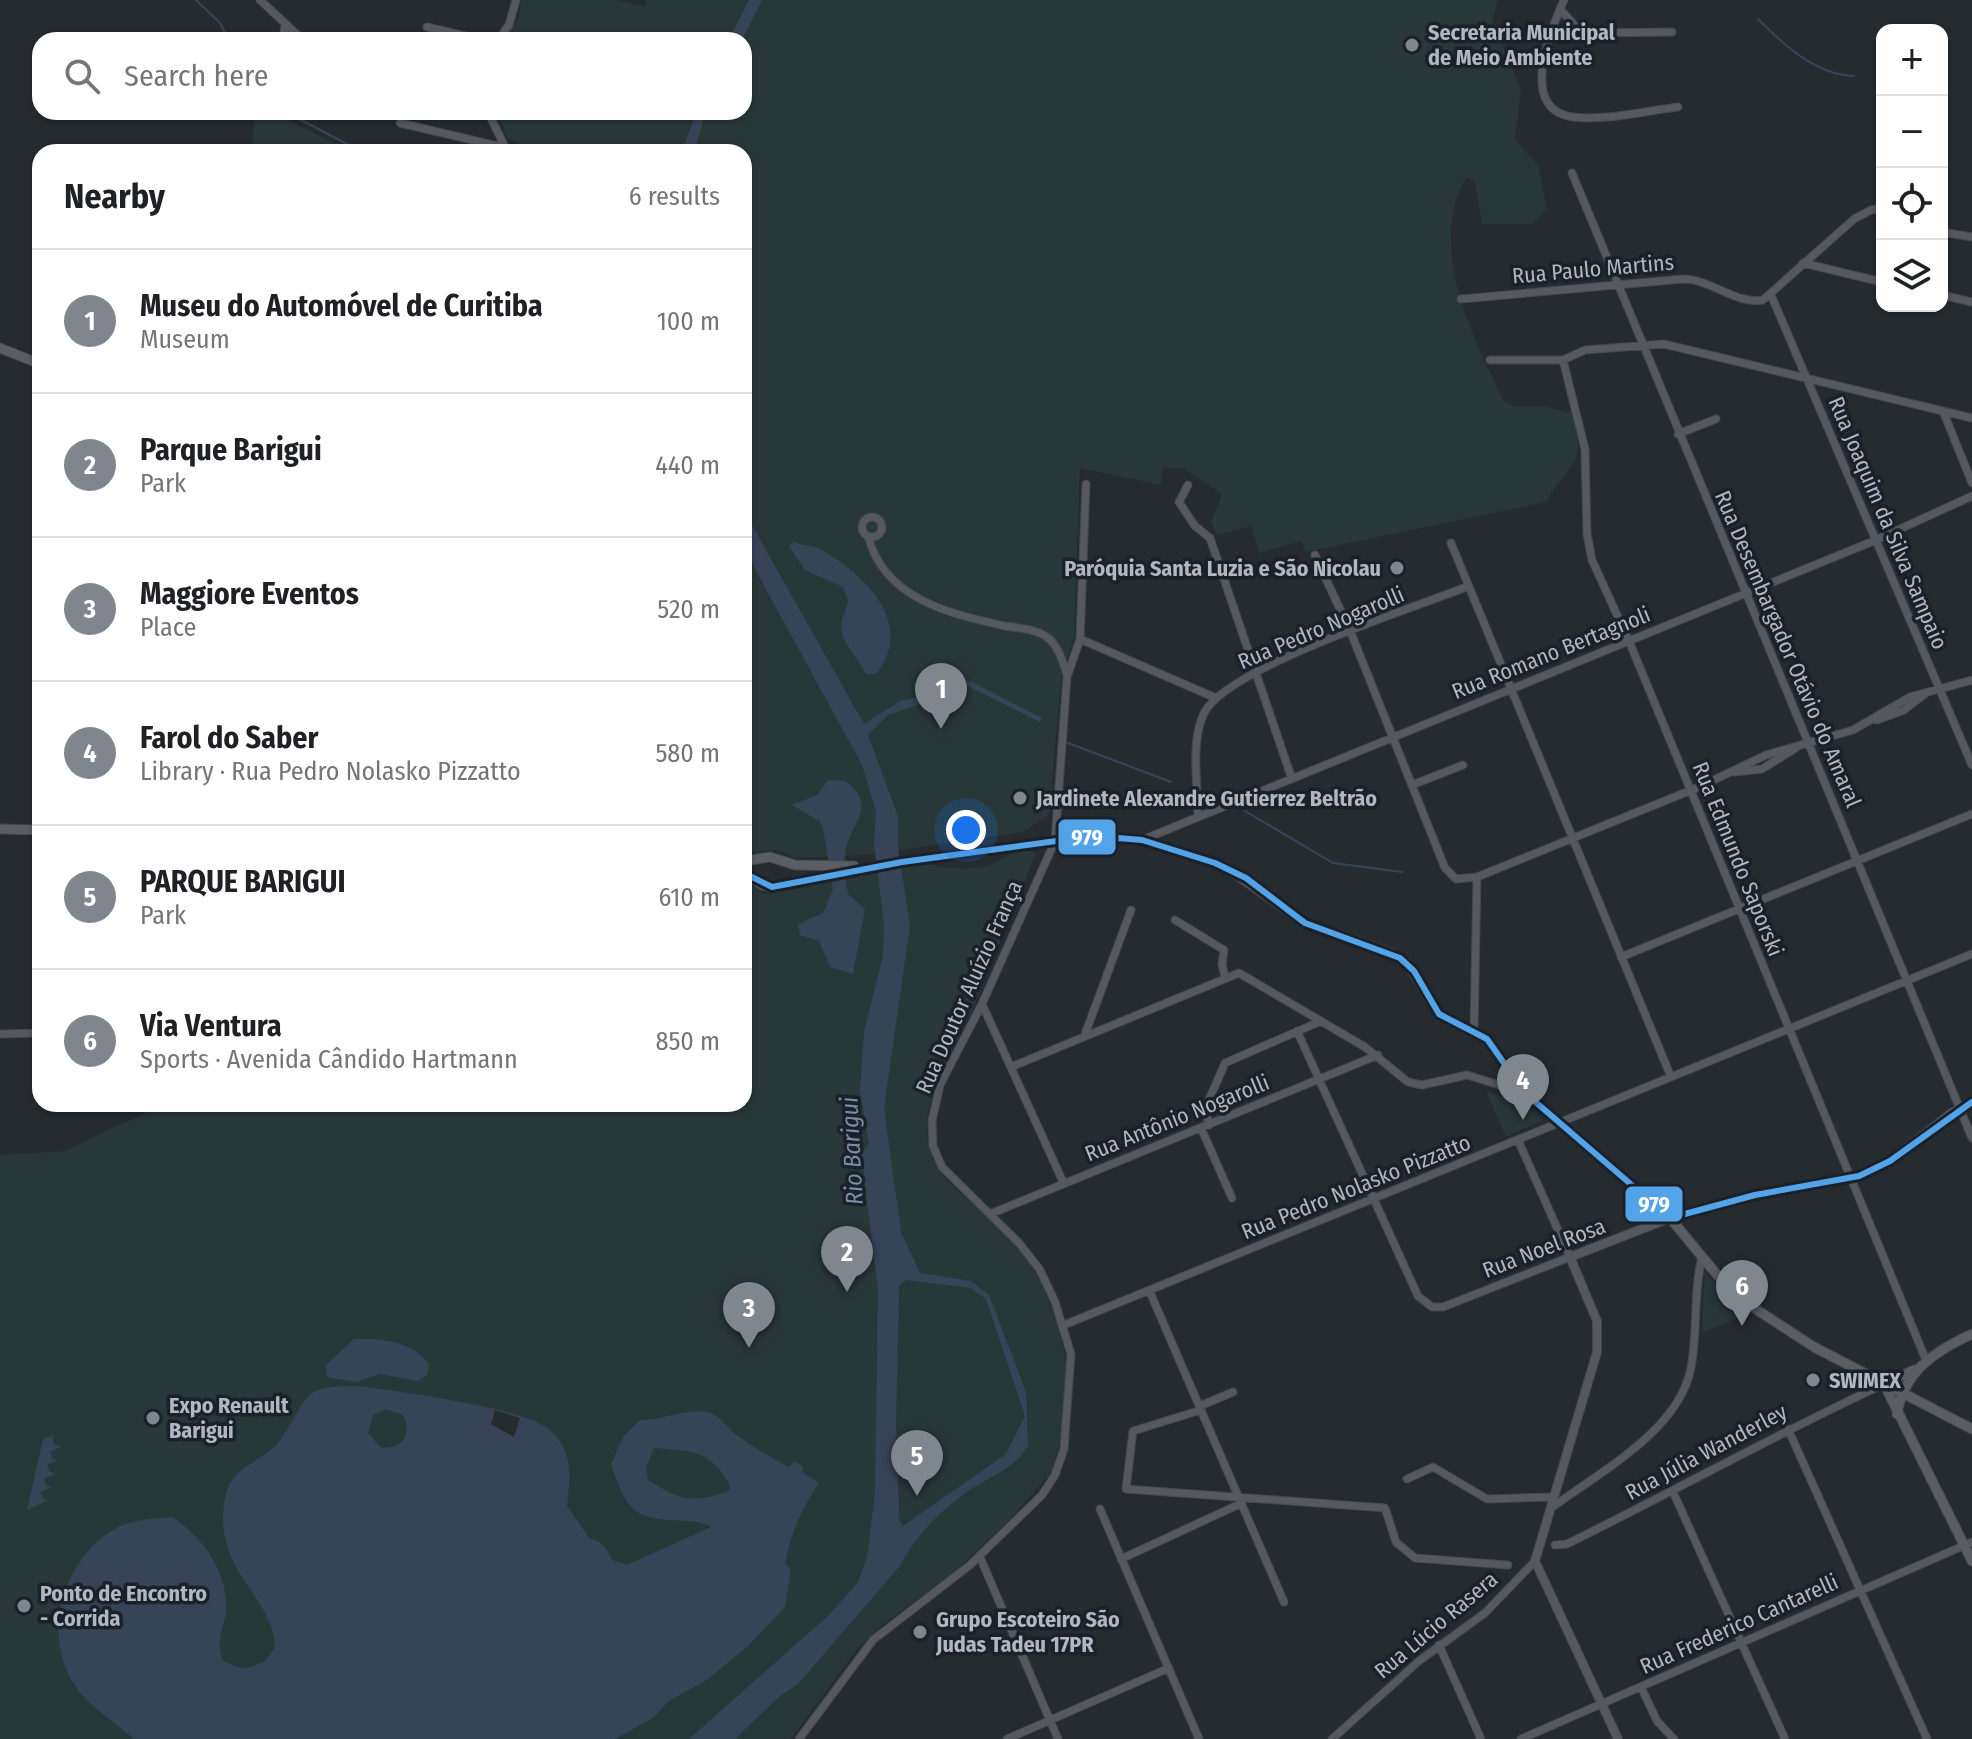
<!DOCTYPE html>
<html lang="en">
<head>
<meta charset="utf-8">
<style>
	:root { --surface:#fff; --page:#f6f6f6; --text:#202124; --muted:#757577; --line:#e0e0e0; --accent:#7f868e }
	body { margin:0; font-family:"Fira Sans Condensed",sans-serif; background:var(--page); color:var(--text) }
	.controls { position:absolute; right:24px; top:24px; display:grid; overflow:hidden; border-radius:16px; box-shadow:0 2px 6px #0004 }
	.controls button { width:72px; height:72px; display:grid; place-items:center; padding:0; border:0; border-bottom:2px solid var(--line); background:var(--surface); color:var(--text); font:40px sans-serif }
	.you { position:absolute; left:966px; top:830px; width:28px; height:28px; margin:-20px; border:6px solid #fff; border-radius:50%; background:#1a73e8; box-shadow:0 0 0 12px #1a73e833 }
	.badge { display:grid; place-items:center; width:52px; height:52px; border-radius:50%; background:var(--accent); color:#fff; font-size:26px; font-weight:700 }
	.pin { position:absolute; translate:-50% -66px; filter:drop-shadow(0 2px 4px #0008) }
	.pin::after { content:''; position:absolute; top:42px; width:28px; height:24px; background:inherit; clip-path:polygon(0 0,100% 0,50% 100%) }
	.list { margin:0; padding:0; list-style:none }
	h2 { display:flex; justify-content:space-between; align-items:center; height:104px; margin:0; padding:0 32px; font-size:34px }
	h2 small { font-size:26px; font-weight:400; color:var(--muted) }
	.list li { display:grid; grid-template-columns:52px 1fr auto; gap:24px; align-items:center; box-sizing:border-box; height:144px; padding:0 32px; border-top:2px solid var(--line) }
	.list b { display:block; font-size:30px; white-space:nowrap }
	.list p { margin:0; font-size:26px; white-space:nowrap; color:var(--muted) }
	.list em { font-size:26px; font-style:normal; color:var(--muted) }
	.icon { flex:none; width:44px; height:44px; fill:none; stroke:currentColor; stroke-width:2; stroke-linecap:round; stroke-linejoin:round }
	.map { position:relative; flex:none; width:1972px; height:1739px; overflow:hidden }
	.search { position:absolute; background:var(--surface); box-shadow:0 2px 6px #0004; left:32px; top:32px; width:720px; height:88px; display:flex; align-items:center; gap:20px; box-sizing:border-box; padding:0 28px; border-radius:24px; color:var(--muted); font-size:30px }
	.panel { position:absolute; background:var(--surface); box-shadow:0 2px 6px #0004; left:32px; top:144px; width:720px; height:968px; border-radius:24px }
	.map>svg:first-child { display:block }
	.green { fill:#283738 }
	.water { fill:#374458; fill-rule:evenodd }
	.pier { fill:#262b30 }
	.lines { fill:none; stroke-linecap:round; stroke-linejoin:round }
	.stream { stroke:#374458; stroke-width:2 }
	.minor-casing { stroke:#44474b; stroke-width:9 }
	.tertiary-casing { stroke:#44474b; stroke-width:10 }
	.secondary-casing { stroke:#44474b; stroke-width:11 }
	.minor { stroke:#55595f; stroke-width:7 }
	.tertiary { stroke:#55595f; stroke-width:8 }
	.secondary { stroke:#5a5d62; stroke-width:9 }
	.bus-1-casing { stroke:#1b2129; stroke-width:12 }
	.bus-1 { stroke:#53a3e8; stroke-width:6 }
	.poi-dot { fill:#7f868e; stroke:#1b2129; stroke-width:3 }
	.labels { text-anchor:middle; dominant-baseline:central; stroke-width:7; stroke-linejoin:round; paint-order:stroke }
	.poi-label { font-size:22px; font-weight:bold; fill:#afb7c1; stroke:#1b2129; text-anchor:start }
	.street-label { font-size:22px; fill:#afb7c1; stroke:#1b2129 }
	.water-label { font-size:24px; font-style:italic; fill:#7b8ea7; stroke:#1b2129 }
	.line-badge { stroke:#1b2129; stroke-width:3 }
	.badge-label { font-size:22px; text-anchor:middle; font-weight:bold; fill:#fff }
</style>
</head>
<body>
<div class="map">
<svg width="1972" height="1739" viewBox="0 0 1972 1739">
	<rect width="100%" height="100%" fill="#262b30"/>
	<path class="green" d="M521,0H617L645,7L646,0H1498L1492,19L1521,90L1515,139L1538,165L1547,209L1532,224H1482L1475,182L1466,177C1427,249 1472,334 1503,400L1515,407L1544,406L1571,413C1588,470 1572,456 1546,502L1306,552L1301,541L1259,553L1251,526L1217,535L1211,522L1222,494L1184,469L1163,467L1161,485L1080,468L1074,637L1061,680L1049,815L1023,832L866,855L793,858C779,845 761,853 744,852V152H537L507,137L497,112H744V40H503L519,18Z
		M255,112H271L352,152H252Z
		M1019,847L1036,853L972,1011L938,1077L928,1112L927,1138L943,1176L1015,1243L1038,1276L1057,1321L1067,1364L1065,1422L1052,1472L1004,1525L952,1574L882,1625L858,1648L791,1739H0V1155L65,1151L164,1104H744V880L764,894L921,862C955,872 992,874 1019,847Z
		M1486,1091L1521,1104L1543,1120L1506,1137Z
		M1705,1273L1747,1314L1702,1333Z"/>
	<path class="water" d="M749,0H762L742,40H729Z
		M696,112H706L694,152H682Z
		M744,511L864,724L900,701L953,689L948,679L950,677L972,682L1042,718L1040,722L962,683L958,691L888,715L868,735L898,816V847L910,926L884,1108L901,1232L920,1273L971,1281L989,1295L1026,1392L1028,1446C1013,1471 986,1477 964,1494C935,1516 917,1535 899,1567L798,1684L780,1696L735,1739H689L829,1615L858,1582L867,1557L875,1493L878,1290L861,1152L869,1144L860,1091L864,1032L883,956L884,924L874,844L876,812L862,765L744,549ZM906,1280L970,1288L986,1299L1025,1416L1006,1454L903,1526L899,1519L896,1428L899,1286Z
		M794,542C802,546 811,544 822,550C865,575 916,624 876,674H866C859,659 841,642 841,626C841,617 847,610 848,600L843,587L805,570L789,546Z
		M828,780L845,781C881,807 847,825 845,855C844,867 846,882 848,894L865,909L853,974L830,967L819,941L800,935L798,924L823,913L833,889L823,828L819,821L792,805L817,795Z
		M354,1339C380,1338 412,1341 429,1364L427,1375L418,1381L380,1374L355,1382L327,1377L326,1365Z
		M358,1386C395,1391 529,1408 551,1431C574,1453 570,1477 567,1506L590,1539C602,1540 608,1550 612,1560L627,1565L711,1527C704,1522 697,1522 687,1521C635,1519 628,1515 611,1464L623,1437L640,1420C663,1421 686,1407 710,1413C720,1416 726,1426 734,1433C751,1446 770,1457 789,1467L795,1461L803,1467L802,1472L819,1483C801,1510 791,1532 785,1564L791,1569L785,1607L748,1646L708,1679L669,1701L653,1718L615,1739H134C114,1721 90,1708 75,1686C40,1633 64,1556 118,1527C134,1519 155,1519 172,1517C200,1535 223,1565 226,1600C229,1627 213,1630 223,1661L243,1669L264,1662L275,1648C273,1597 221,1577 223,1513C224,1502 225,1493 230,1483C243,1463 269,1457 281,1439C311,1395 299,1386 358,1386ZM385,1409L403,1415C413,1434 402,1451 380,1447L368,1433L373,1415ZM654,1448C692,1451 709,1449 730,1485L729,1491C692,1504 679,1500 648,1480L646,1468Z
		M56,1434L52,1438L55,1445L62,1446L50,1452L53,1459L59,1460L47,1465L50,1472L56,1473L44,1479L47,1486H53L40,1492L44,1500H49L27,1510L43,1439Z"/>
	<path class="pier" d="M495,1410L520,1418L514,1437L491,1424Z"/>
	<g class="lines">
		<path class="stream" d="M196,0L220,23L229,40
			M1758,19C1784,45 1816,75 1854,76
			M286,112L362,152
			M1068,743L1171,782
			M1245,811L1333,863L1402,872"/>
		<g class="minor-casing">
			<path id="minor" d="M260,0L303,40
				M1564,0C1551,29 1517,110 1573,117C1606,121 1645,111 1678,107
				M1560,9L1577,28L1589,33L1672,32
				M427,27L483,40
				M283,40L285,24
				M498,40L509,25L516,0
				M335,112L354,116L363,112
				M488,112L505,147
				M400,123L523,152
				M1572,173L1972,1138
				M1942,232L1972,237
				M1803,263L1882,282
				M1771,295L1972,765
				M1942,295L1972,302
				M1461,299L1683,279C1711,279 1736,305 1763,300L1854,219L1871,210L1882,208
				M1490,360H1563L1585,350L1664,344L1972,418
				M1563,360L1585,449L1587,534L1592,560L1629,641L1926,1360
				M1943,411L1972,483
				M1678,434L1716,419
				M1188,485L1179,502L1195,526L1210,538L1292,779
				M862 527a10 10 0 1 1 20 0a10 10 0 1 1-20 0Z
				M868,536C884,599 950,614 1005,626C1018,628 1036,629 1047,637C1058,645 1063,662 1067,675
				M1451,543L1671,1077
				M1315,555L1351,633L1445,868L1456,879L1477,877L1699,787L1766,755L1853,730L1910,697L1972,680
				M1080,639L1216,698
				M1877,720L1904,710L1925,694
				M1735,772L1762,769L1796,748
				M1412,785L1463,765
				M1198,817C1198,786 1190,742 1204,713C1227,667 1416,607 1469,586
				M1142,840L1876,540L1972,496
				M1175,920L1224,950L1222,964L1225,977
				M1621,957L1972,814
				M982,1004L1064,1184
				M1474,1030L1477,877
				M1297,1031L1418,1296L1432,1307H1443L1570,1257L1518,1140
				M0,1034L40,1033
				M1084,1037L1131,910
				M1011,1067L1239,973L1365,1047L1408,1082L1422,1085L1467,1075L1525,1093
				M49,1106L53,1104
				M1209,1125L1205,1109L1225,1063L1321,1021
				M1201,1128L1232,1198
				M990,1214L1378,1055
				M1149,1290L1284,1602
				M1064,1325L1972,954
				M1200,1406L1233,1392
				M1201,1410L1133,1431L1126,1489L1385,1508L1396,1542L1415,1558L1508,1565
				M1788,1429L1927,1739
				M1407,1479L1433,1467L1487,1499L1552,1497
				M1673,1492L1785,1739
				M1100,1509L1199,1739
				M1550,1509C1598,1473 1679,1431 1691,1368C1698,1331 1693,1293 1702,1257
				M1555,1545L1567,1544C1673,1492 1776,1434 1884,1384
				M980,1557L1058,1739
				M1121,1559L1242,1503
				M1439,1645L1481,1739
				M1641,1687L1657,1721L1674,1739
				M799,1739L873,1640L970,1565L1042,1495L1055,1475L1064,1449L1071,1354L1055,1302L1040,1270L1019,1243L942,1167L933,1146L932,1121L940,1085L982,1004L1055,841L1067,677L1080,639L1086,484
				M1007,1739L1169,1668
				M1332,1739L1419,1661L1485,1613L1535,1561
				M1521,1739L1972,1542"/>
		</g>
		<g class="tertiary-casing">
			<path id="tertiary" d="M1618,1739L1535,1561L1597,1352V1321L1570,1257L1670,1218"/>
		</g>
		<g class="secondary-casing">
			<path id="secondary" d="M0,348L40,364
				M0,829L40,830
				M744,861L770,857L795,865L854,866
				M744,873L762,885L772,887L902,862L1093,836L1142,840L1226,867L1305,923L1393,954L1408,964L1439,1014L1487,1039L1525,1093L1670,1218L1718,1276L1754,1308L1814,1347L1972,1429
				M1670,1218L1755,1195L1859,1176L1890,1161L1951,1114L1972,1102
				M1884,1384L1972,1561
				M1884,1384L1914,1370
				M1897,1414C1904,1371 1935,1351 1972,1334"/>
		</g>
		<use href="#minor" class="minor"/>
		<use href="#tertiary" class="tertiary"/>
		<use href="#secondary" class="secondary"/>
		<g class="bus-1-casing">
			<path id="bus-1" d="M744,873L772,887L902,862L1093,836L1142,840L1215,863L1246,878L1305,923L1400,958L1414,971L1439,1014L1487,1039L1525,1093L1670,1218L1755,1195L1859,1176L1890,1161L1972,1102"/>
		</g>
		<use href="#bus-1" class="bus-1"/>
	</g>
	<g class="poi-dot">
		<circle cx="1412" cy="45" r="8"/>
		<circle cx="1397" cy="568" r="8"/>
		<circle cx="1020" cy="798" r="8"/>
		<circle cx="1813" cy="1380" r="8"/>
		<circle cx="153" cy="1418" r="8"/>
		<circle cx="24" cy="1606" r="8"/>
		<circle cx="920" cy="1632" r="8"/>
	</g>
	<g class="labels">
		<g class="poi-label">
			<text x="1428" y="32">Secretaria Municipal<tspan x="1428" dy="25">de Meio Ambiente</tspan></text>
			<text x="1381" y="568" text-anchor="end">Paróquia Santa Luzia e São Nicolau</text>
			<text x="1036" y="798">Jardinete Alexandre Gutierrez Beltrão</text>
			<text x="1829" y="1380">SWIMEX</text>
			<text x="169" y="1405">Expo Renault<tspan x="169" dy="25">Barigui</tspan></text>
			<text x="40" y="1593">Ponto de Encontro<tspan x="40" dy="25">- Corrida</tspan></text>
			<text x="936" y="1619">Grupo Escoteiro São<tspan x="936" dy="25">Judas Tadeu 17PR</tspan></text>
		</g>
		<g class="street-label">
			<text transform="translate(1593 269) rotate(-5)">Rua Paulo Martins</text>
			<text transform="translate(1888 523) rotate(67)">Rua Joaquim da Silva Sampaio</text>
			<text transform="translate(1321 628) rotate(-23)">Rua Pedro Nogarolli</text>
			<text transform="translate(1788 649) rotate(67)">Rua Desembargador Otávio do Amaral</text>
			<text transform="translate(1551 653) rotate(-22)">Rua Romano Bertagnoli</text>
			<text transform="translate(1738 859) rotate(68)">Rua Edmundo Saporski</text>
			<text transform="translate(969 987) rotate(-66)">Rua Doutor Aluízio França</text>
			<text transform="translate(1177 1118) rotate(-22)">Rua Antônio Nogarolli</text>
			<text transform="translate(1356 1187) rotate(-22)">Rua Pedro Nolasko Pizzatto</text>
			<text transform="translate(1544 1248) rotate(-21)">Rua Noel Rosa</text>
			<text transform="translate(1706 1452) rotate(-28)">Rua Júlia Wanderley</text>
			<text transform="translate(1739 1624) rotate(-24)">Rua Frederico Cantarelli</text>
			<text transform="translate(1436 1625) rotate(-40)">Rua Lúcio Rasera</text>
		</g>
		<g class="water-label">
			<text transform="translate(852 1151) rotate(-93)">Rio Barigui</text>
		</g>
	</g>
	<g class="line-badge">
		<rect x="1057" y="818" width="60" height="38" rx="8" fill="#53a3e8"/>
		<rect x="1624" y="1185" width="60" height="38" rx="8" fill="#53a3e8"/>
	</g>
	<g class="badge-label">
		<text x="1087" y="845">979</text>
		<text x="1654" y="1212">979</text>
	</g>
</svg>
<div class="controls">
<button>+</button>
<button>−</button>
<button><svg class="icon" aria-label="locate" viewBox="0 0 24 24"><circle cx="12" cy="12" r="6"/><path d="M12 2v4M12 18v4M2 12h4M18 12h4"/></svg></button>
<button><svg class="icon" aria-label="layers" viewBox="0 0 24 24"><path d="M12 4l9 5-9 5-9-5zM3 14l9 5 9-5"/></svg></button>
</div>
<div class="you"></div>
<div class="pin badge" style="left:941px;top:729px">1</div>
<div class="pin badge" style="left:847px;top:1292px">2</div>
<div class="pin badge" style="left:749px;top:1348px">3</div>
<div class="pin badge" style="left:1523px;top:1120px">4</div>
<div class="pin badge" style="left:917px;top:1496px">5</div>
<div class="pin badge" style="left:1742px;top:1326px">6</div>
<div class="search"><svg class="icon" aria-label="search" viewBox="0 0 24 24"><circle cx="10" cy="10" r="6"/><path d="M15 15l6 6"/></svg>Search here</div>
<section class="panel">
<h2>Nearby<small>6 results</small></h2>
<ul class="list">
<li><span class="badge">1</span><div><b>Museu do Automóvel de Curitiba</b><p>Museum</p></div><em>100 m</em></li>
<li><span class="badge">2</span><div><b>Parque Barigui</b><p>Park</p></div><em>440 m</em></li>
<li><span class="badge">3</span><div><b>Maggiore Eventos</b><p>Place</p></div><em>520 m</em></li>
<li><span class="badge">4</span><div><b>Farol do Saber</b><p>Library · Rua Pedro Nolasko Pizzatto</p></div><em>580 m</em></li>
<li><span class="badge">5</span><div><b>PARQUE BARIGUI</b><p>Park</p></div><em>610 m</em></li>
<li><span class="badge">6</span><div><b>Via Ventura</b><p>Sports · Avenida Cândido Hartmann</p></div><em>850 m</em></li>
</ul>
</section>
</div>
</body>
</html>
